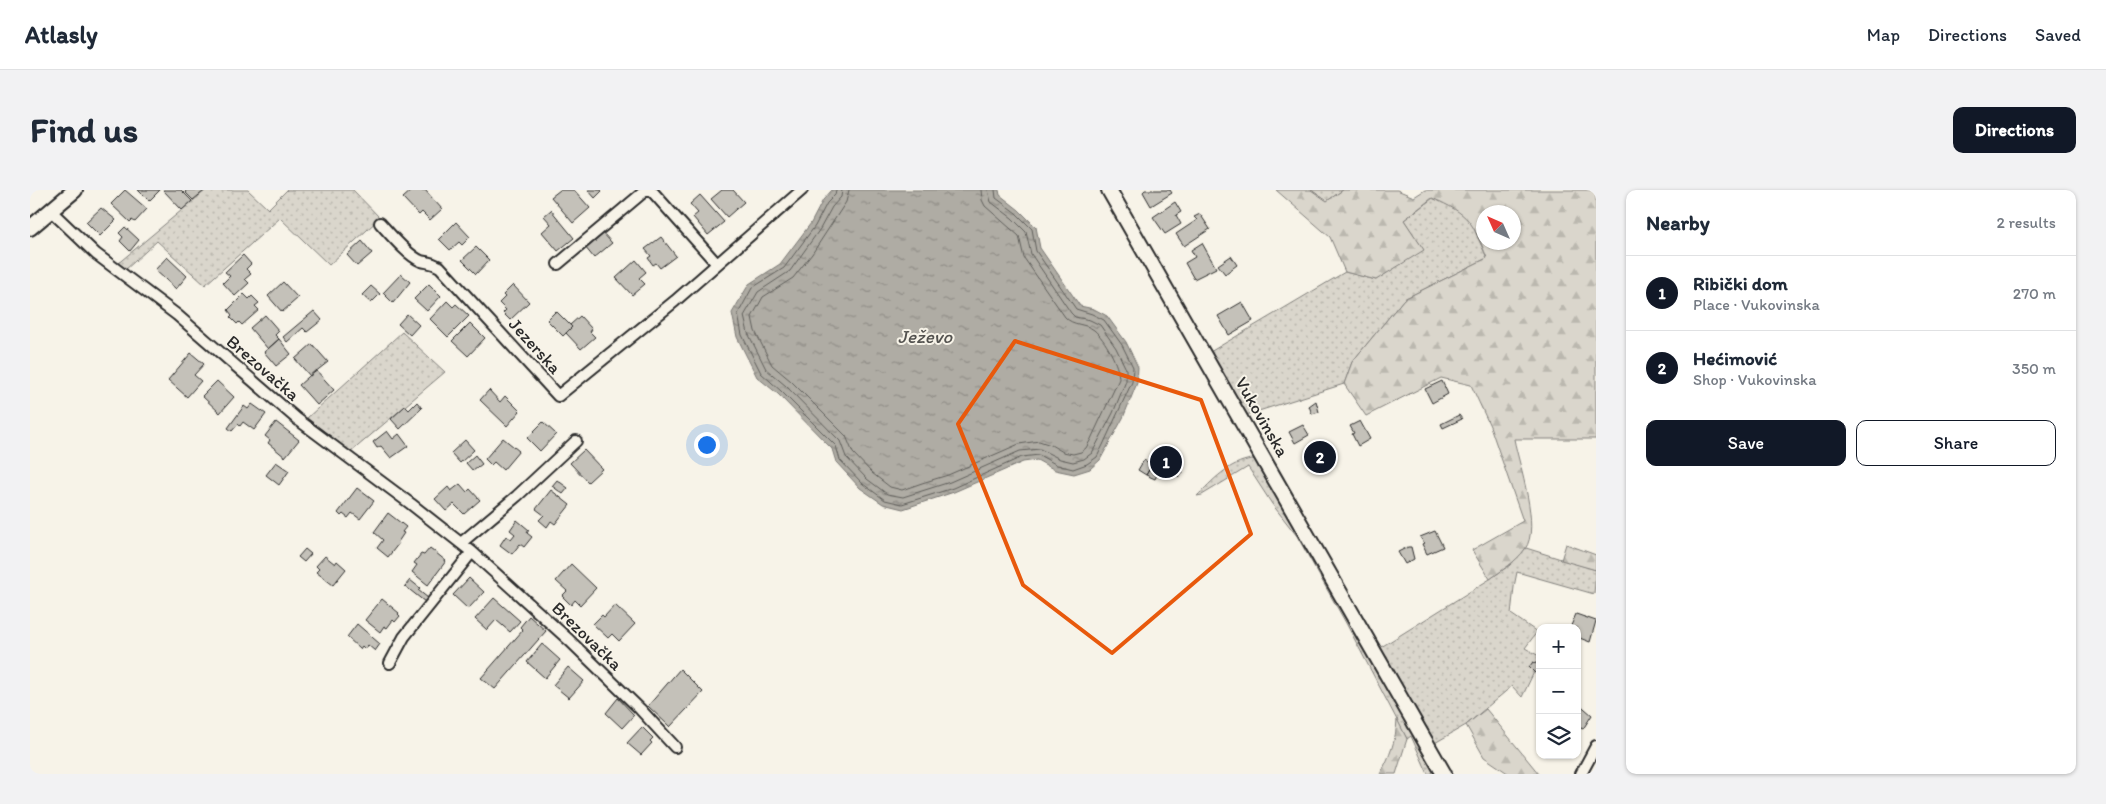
<!DOCTYPE html>
<html lang="en">
<head>
<meta charset="utf-8">
<style>
	:root { --surface:#fff; --page:#f2f2f3; --text:#1f2937; --muted:#747a83; --line:#e0e1e3; --accent:#111827 }
	body { margin:0; font-family:Itim,sans-serif; background:var(--page); color:var(--text) }
	.controls { position:absolute; right:15px; bottom:15px; display:grid; overflow:hidden; border-radius:10px; box-shadow:0 1px 4px #0004 }
	.controls button { width:45px; height:45px; display:grid; place-items:center; padding:0; border:0; border-bottom:1px solid var(--line); background:var(--surface); color:var(--text); font:25px sans-serif }
	.compass { position:absolute; left:1446px; top:15px; width:45px; height:45px; border-radius:50%; background:var(--surface); box-shadow:0 1px 4px #0004; rotate:315deg }
	.you { position:absolute; left:676px; top:254px; width:18px; height:18px; margin:-12px; border:4px solid #fff; border-radius:50%; background:#1a73e8; box-shadow:0 0 0 8px #1a73e833 }
	.badge { display:grid; place-items:center; width:32px; height:32px; border-radius:50%; background:var(--accent); color:#fff; font-size:16px; font-weight:700 }
	.pin { position:absolute; translate:-50% -50%; border:2px solid #fff; box-shadow:0 1px 5px #0006 }
	.list { margin:0; padding:0; list-style:none }
	h2 { display:flex; justify-content:space-between; align-items:center; height:65px; margin:0; padding:0 20px; font-size:21px }
	h2 small { font-size:16px; font-weight:400; color:var(--muted) }
	.list li { display:grid; grid-template-columns:32px 1fr auto; gap:15px; align-items:center; box-sizing:border-box; height:75px; padding:0 20px; border-top:1px solid var(--line) }
	.list b { display:block; font-size:19px; white-space:nowrap }
	.list p { margin:0; font-size:16px; white-space:nowrap; color:var(--muted) }
	.list em { font-size:16px; font-style:normal; color:var(--muted) }
	.actions { display:flex; gap:10px; padding:15px 20px }
	.actions a { flex:1; padding:11px 0; border:1px solid var(--accent); border-radius:10px; text-align:center; font-size:18px; color:var(--accent) }
	.actions .main { background:var(--accent); color:#fff }
	.icon { flex:none; width:28px; height:28px; fill:none; stroke:currentColor; stroke-width:2; stroke-linecap:round; stroke-linejoin:round }
	.map { position:relative; flex:none; width:1566px; height:584px; overflow:hidden; border-radius:10px }
	header { display:flex; align-items:center; gap:30px; box-sizing:border-box; height:70px; padding:0 25px; background:var(--surface); border-bottom:1px solid var(--line) }
	header strong { font-size:24px }
	nav { display:flex; gap:28px; margin-inline-start:auto; font-size:18px }
	.intro { display:flex; align-items:center; justify-content:space-between; box-sizing:border-box; height:120px; padding:0 30px }
	h1 { margin:0; font-size:35px }
	.button { padding:12px 22px; border-radius:10px; background:var(--accent); color:#fff; font-size:18px; font-weight:700 }
	main { display:flex; gap:30px; padding:0 30px }
	aside { flex:1; background:var(--surface); border-radius:10px; box-shadow:0 1px 4px #0004 }
	.map>svg:first-child { display:block }
	.grass { fill:url(#grass-dots); stroke:#82807c }
	.forest { fill:url(#forest-firs); stroke:#82807c; fill-rule:evenodd }
	.water { fill:url(#water-ripples); stroke:#7a7874 }
	.lines { fill:none; stroke-linecap:round; stroke-linejoin:round }
	.shore { stroke:#605f5b; stroke-width:1 }
	.building { fill:#c4c1b9; stroke:#2b2b2b }
	.minor-casing { stroke:#2b2b2b; stroke-width:14 }
	.secondary-casing { stroke:#2b2b2b; stroke-width:18 }
	.minor { stroke:#f7f3e8; stroke-width:10 }
	.secondary { stroke:#f7f3e8; stroke-width:14 }
	.marked { fill:none; stroke:#e8590c; stroke-width:4; stroke-linejoin:round }
	.labels { text-anchor:middle; dominant-baseline:central; stroke-width:4; stroke-linejoin:round; paint-order:stroke }
	.street-label { font-size:18px; fill:#2b2b2b; stroke:#f7f3e8 }
	.water-label { font-size:19px; font-style:italic; fill:#53524f; stroke:#f7f3e8 }
</style>
</head>
<body>
<header>
<strong>Atlasly</strong>
<nav><a>Map</a><a>Directions</a><a>Saved</a></nav>
</header>
<div class="intro"><h1>Find us</h1><a class="button">Directions</a></div>
<main>
<div class="map">
<svg width="1566" height="584" viewBox="0 0 1566 584">
	<defs>
		<pattern id="grass-dots" width="8" height="8" patternUnits="userSpaceOnUse" patternTransform="scale(1.25)"><rect width="8" height="8" fill="#dad6cc"/><path d="M2 2h.1M6 6h.1" fill="none" stroke="#bbb8af" stroke-width="1.8" stroke-linecap="round"/></pattern>
		<pattern id="forest-firs" width="22" height="20" patternUnits="userSpaceOnUse" patternTransform="scale(1.25)"><rect width="22" height="20" fill="#dad6cc"/><path d="M5 1l3.5 6h-7zM16 11l3.5 6h-7z" fill="#bbb8af"/></pattern>
		<pattern id="water-ripples" width="26" height="14" patternUnits="userSpaceOnUse" patternTransform="scale(1.25)"><rect width="26" height="14" fill="#afaca4"/><path d="M2 4q2-2 4 0t4 0M15 11q2-2 4 0t4 0" fill="none" stroke="#8f8c86"/></pattern>
	</defs>
	<rect width="100%" height="100%" fill="#f7f3e8"/>
	<filter id="ink" filterUnits="userSpaceOnUse"><feTurbulence type="fractalNoise" baseFrequency=".02" numOctaves="2"/><feDisplacementMap in="SourceGraphic" scale="10" xChannelSelector="R" yChannelSelector="G"/><feConvolveMatrix kernelMatrix="1 2 1 2 8 2 1 2 1" color-interpolation-filters="sRGB"/></filter>
	<g filter="url(#ink)">
		<path class="grass" d="M176,0H218L238,19L257,0H323L350,28L299,75L250,28L175,95L127,51L94,81L86,75Z
			M1281,0H1313L1297,11Z
			M1403,8L1427,19L1440,30L1457,68L1374,109L1322,172L1314,194L1216,225L1180,162L1315,82L1346,90L1393,59L1374,30Z
			M372,142L415,182L321,262L277,228Z
			M1222,269L1227,270L1408,584H1398L1381,546L1377,549L1316,433L1267,346L1242,314L1218,277L1172,305L1167,306C1182,291 1199,272 1222,269Z
			M1496,358L1566,380L1564,404L1487,382L1484,397L1481,424L1507,442L1495,458L1509,466L1507,476L1492,507L1482,496L1436,535L1403,554L1348,459L1460,389L1480,375Z"/>
		<path class="forest" d="M1246,0H1281L1297,11L1313,0H1367L1384,7L1395,0H1566V249H1484C1489,275 1511,338 1495,359C1486,372 1472,380 1460,389L1442,360L1493,331L1460,236L1441,195L1411,188L1336,226L1314,194L1322,172L1374,109L1457,68C1443,32 1439,24 1402,8L1374,30L1394,60L1346,90L1315,82L1300,47ZM1484,22V52H1454V22Z
			M1536,354L1566,365V380L1531,370Z
			M1456,519L1509,584H1479L1454,567L1436,535Z
			M1367,529L1377,549L1366,584H1350C1360,566 1366,551 1367,529Z"/>
		<path class="water" d="M802,0H969L970,5L989,20L1006,37L1010,58L1050,116L1064,119L1077,126L1096,152L1108,177L1107,193L1093,228L1070,270L1060,279L1044,284L1025,280L1007,270L993,272L924,302L873,319L853,314L830,298L806,272L802,259L748,204L727,187L707,147L702,123L719,94L750,74L781,33L793,10Z"/>
		<g class="lines">
			<path class="shore" d="M806,0L805,5L797,13L785,36L754,78L722,98L708,124L712,145L731,183L751,201L806,256L810,270L833,294L855,310L872,314L923,298L992,267L1009,265L1027,275L1043,279L1057,274L1067,267L1073,255L1102,192L1103,177L1092,155L1074,130L1062,124L1046,119L1006,61L1002,39L986,23L966,8L965,0
				M812,0L811,7L802,17L790,39L760,81L728,102L714,126L718,143L736,179L756,196L810,251L816,267L837,289L857,304L873,307L920,292L990,261L1010,259L1030,269L1043,272L1054,269L1062,263L1083,223L1096,191V179L1086,158L1070,135L1060,130L1045,127L1041,123L1001,64L996,42L982,28L961,12L958,0
				M819,0L816,12L782,64L763,88L733,107L722,127L725,141L742,175L761,191L816,246L823,263L842,283L860,297L872,300L892,293L918,285L989,254L1009,251L1021,255L1033,262L1043,264L1051,262L1056,258L1061,249L1089,189C1089,175 1075,149 1064,140C1055,133 1043,136 1035,127L994,68L989,46L955,16L952,10L951,0"/>
		</g>
		<path class="building" d="M95,0L117,19L105,32L102,30L100,32L81,14Z
			M108,0H130L119,11Z
			M133,0H151L162,11L152,20Z
			M157,0H174V1L163,10L155,2Z
			M382,0H395L412,19L400,30L392,22L389,25L373,8Z
			M530,0H544L560,18L543,33L521,7Z
			M558,0H571L572,1L565,8Z
			M692,0H703L714,12L697,27L681,9Z
			M1115,0H1140L1142,3L1121,16L1113,2Z
			M670,5L694,32L678,45L663,27L668,23L660,14Z
			M1145,12L1151,22L1146,25L1151,34L1135,44L1123,27Z
			M71,18L86,30L70,46L56,32Z
			M521,20L544,48L528,61L512,42L521,34L514,26Z
			M1170,24L1180,39L1154,56L1146,44L1167,30L1164,27Z
			M426,32L440,47L432,55L429,52L420,60L409,49Z
			M95,37L109,50L100,61L90,51L93,47L89,43Z
			M572,42L582,53L564,68L555,57Z
			M631,47L646,66L630,78L626,73L623,75L618,68L621,66L615,59Z
			M332,51L342,63L327,76L317,65Z
			M1172,53L1186,78L1164,89L1155,73L1165,67L1161,60Z
			M446,57L459,70L446,84L432,70Z
			M213,65L221,74L216,79L221,84L215,89L219,93L205,106L193,93L200,86L195,82Z
			M1201,66L1207,75L1195,84L1188,75Z
			M137,67L157,86L146,99L125,80Z
			M606,70L616,82L609,88L615,94L602,105L586,88Z
			M371,84L380,92L363,113L353,103Z
			M253,92L268,108L252,122L238,106Z
			M399,94L411,106L397,121L384,109Z
			M483,95L499,112L480,130L473,123L476,120L469,113L475,107L473,105Z
			M341,96L350,104L341,113L332,105Z
			M214,104L219,109L222,106L229,113L225,116L229,120L212,135L209,132L207,134L200,127L202,125L198,120Z
			M417,111L423,117L426,114L439,126L418,147L400,129Z
			M1212,112L1223,131L1199,145L1188,126Z
			M284,121L292,130L277,142L273,138L257,152L253,147Z
			M526,121L542,137L533,146L517,130Z
			M377,124L389,135L380,145L368,134Z
			M235,125L249,141L245,145L249,149L238,159L220,138Z
			M550,126L562,139L560,142L565,147L551,159L536,143L542,137L540,135Z
			M440,133L455,148L438,166L422,151Z
			M249,149L261,164L246,176L234,162Z
			M282,154L298,172L280,186L265,169Z
			M161,163L174,174L164,185L171,191L157,207L138,190Z
			M286,180L304,200L287,215L269,195Z
			M187,191L204,207L190,223L172,206Z
			M1412,191L1418,204L1402,213L1395,199Z
			M459,200L470,212L475,206L490,221L477,236L450,210Z
			M1286,211L1289,222L1282,224L1279,216Z
			M387,212L392,218L370,239L361,229L375,216L379,220Z
			M222,214L236,224L224,240L213,232L210,236L208,234L202,241L198,238L214,216L218,219Z
			M1429,225L1432,229L1413,238L1411,234Z
			M1330,231L1340,249L1328,256L1322,244L1324,243L1320,236Z
			M246,232L269,250L255,267L238,253L240,250L235,246Z
			M513,232L526,244L510,261L497,248Z
			M1273,235L1279,245L1265,253L1259,242Z
			M357,241L363,249L369,244L378,256L361,268L351,256L347,258L343,252Z
			M473,248L489,261L473,280L464,272L461,275L455,269Z
			M435,250L444,260L430,273L421,263Z
			M1297,254L1306,271L1287,281L1278,265Z
			M554,260L572,279L558,292L540,273Z
			M1131,262L1147,271L1142,281L1125,272Z
			M445,265L452,274L443,281L436,273Z
			M1114,270L1122,275L1116,285L1108,280Z
			M246,272L259,281L249,295L236,285Z
			M1122,275L1130,279L1125,289L1116,285Z
			M1146,278L1153,282L1150,287L1143,284Z
			M527,290L538,298L533,304L522,296Z
			M430,294L437,302L440,299L450,310L434,324L424,314L416,321L405,309L418,297L421,301Z
			M327,298L344,311L330,329L322,323L318,328L313,324L311,326L308,323Z
			M521,300L540,315L525,334L521,331L517,337L509,330L514,325L506,319Z
			M358,323L376,337L372,342L374,343L368,352L369,353L358,367L347,358L353,350L344,342Z
			M487,330L499,340L497,343L502,347L494,357L490,354L482,364L470,355L476,346L481,349L485,344L480,340Z
			M1405,341L1413,357L1397,364L1392,354L1394,353L1390,347Z
			M1378,357H1381L1384,369L1375,374L1368,362Z
			M400,358L416,371L398,395L382,382L387,375L384,373L391,364L394,365Z
			M275,359L281,364L274,372L268,367Z
			M295,366L305,374L307,371L316,379L303,395L286,382L289,379L286,376Z
			M541,374L566,398L550,415L545,410L541,415L532,406L537,401L526,391Z
			M439,388L454,402L438,419L423,405Z
			M380,390L390,398L388,400L398,408L395,412L375,396Z
			M464,408L490,431L480,442L466,430L457,440L445,429Z
			M352,409L369,423L368,424L370,426L365,432L363,430L357,438L354,436L350,442L335,430Z
			M585,415L605,434L589,451L582,444L578,448L563,434L572,425L574,427Z
			M1546,424L1566,431L1560,452L1547,447V438H1540Z
			M499,426L516,441L465,499L451,488L493,440L490,437Z
			M327,434L350,454L345,461L338,455L335,459L332,456L330,459L317,447Z
			M512,454L530,470L515,488L497,472Z
			M1503,472L1510,475V488L1499,477Z
			M538,477L554,491L539,508L523,495Z
			M650,479L673,502L640,537L618,516Z
			M588,508L604,525L592,538L576,523Z
			M1547,512L1562,525L1553,539L1551,538L1547,542Z
			M612,537L623,548L620,551L622,553L611,565L597,553Z"/>
		<g class="lines">
			<g class="minor-casing">
				<path id="minor" d="M621,0L687,74
					M20,20L66,64L147,125L267,229L381,314L442,362L539,450L610,519L645,557
					M350,33C360,44 378,66 391,71C399,73 402,72 410,77L528,206L645,111L772,0
					M528,74L616,0
					M431,353L487,306L546,251
					M360,473L374,447L442,362
					M1551,584L1566,556"/>
			</g>
			<g class="secondary-casing">
				<path id="secondary" d="M1079,0L1414,584
					M0,38L45,0"/>
			</g>
			<use href="#minor" class="minor"/>
			<use href="#secondary" class="secondary"/>
		</g>
	</g>
	<path class="marked" d="M985,151L1171,210L1221,344L1082,463L993,395L928,234Z"/>
	<g class="labels">
		<g class="street-label">
			<text transform="translate(505 156) rotate(48)">Jezerska</text>
			<text transform="translate(233 178) rotate(41)">Brezovačka</text>
			<text transform="translate(1232 227) rotate(60)">Vukovinska</text>
			<text transform="translate(557 446) rotate(44)">Brezovačka</text>
		</g>
		<g class="water-label">
			<text x="895" y="146">Ježevo</text>
		</g>
	</g>
</svg>
<div class="controls">
<button>+</button>
<button>−</button>
<button><svg class="icon" aria-label="layers" viewBox="0 0 24 24"><path d="M12 4l9 5-9 5-9-5zM3 14l9 5 9-5"/></svg></button>
</div>
<svg class="compass" viewBox="-18 -18 36 36"><path d="M0-13l5 13h-10z" fill="#e53935"/><path d="M0 13l5-13h-10z" fill="#747a83"/></svg>
<div class="you"></div>
<div class="pin badge" style="left:1136px;top:272px">1</div>
<div class="pin badge" style="left:1290px;top:267px">2</div>
</div>
<aside>
<h2>Nearby<small>2 results</small></h2>
<ul class="list">
<li><span class="badge">1</span><div><b>Ribički dom</b><p>Place · Vukovinska</p></div><em>270 m</em></li>
<li><span class="badge">2</span><div><b>Hećimović</b><p>Shop · Vukovinska</p></div><em>350 m</em></li>
</ul>
<div class="actions"><a class="main">Save</a><a>Share</a></div>
</aside>
</main>
</body>
</html>
